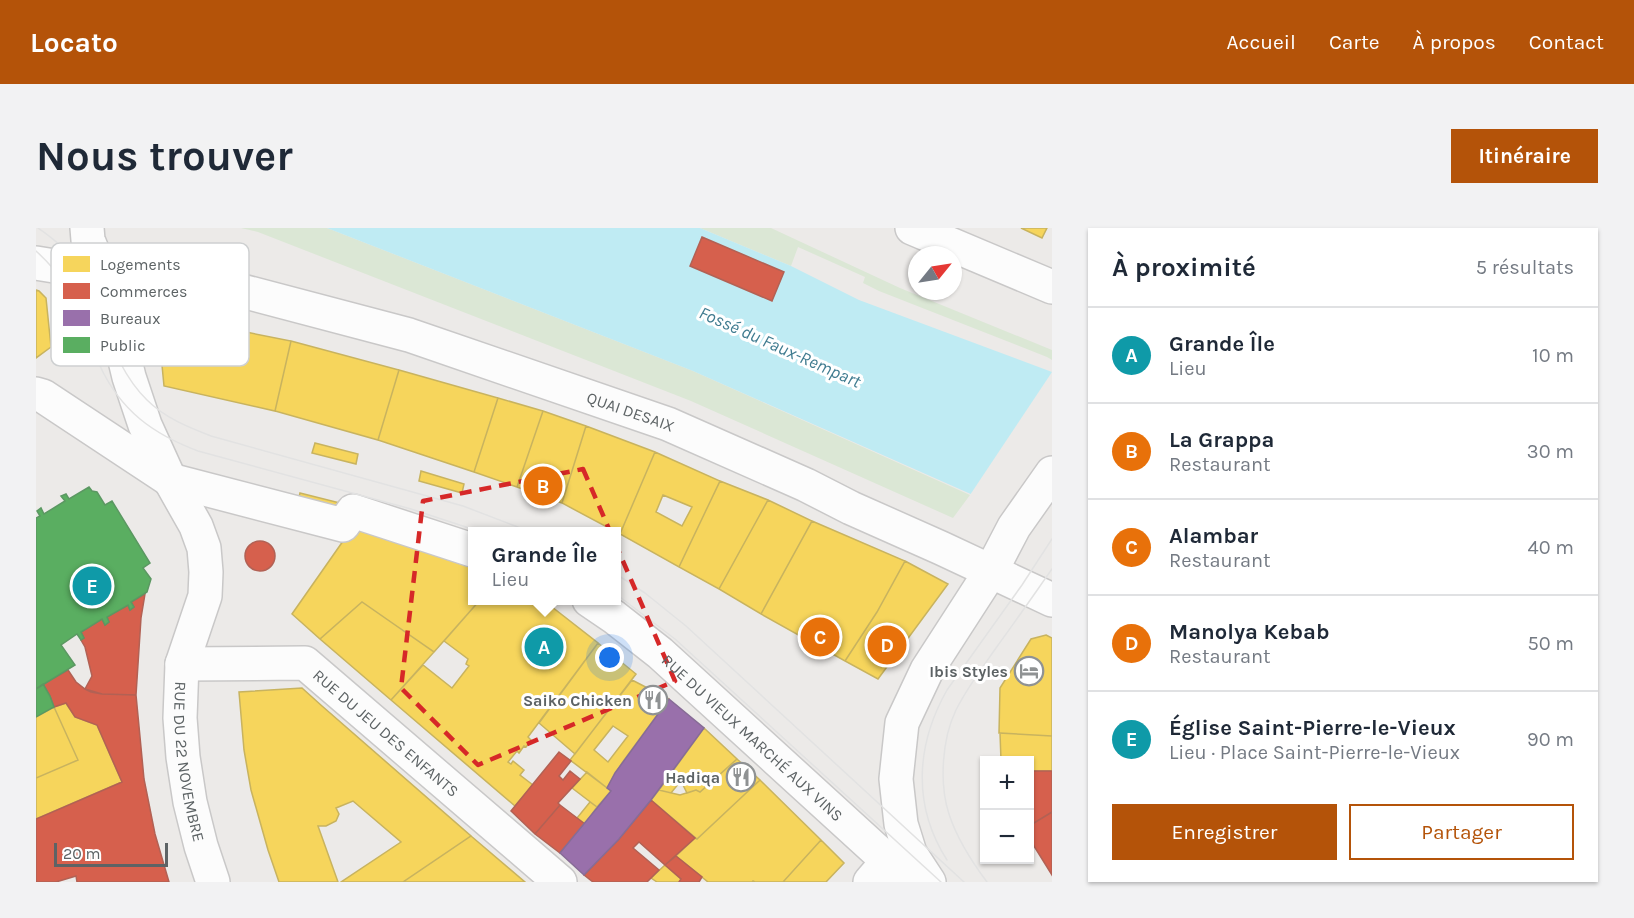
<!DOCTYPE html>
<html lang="fr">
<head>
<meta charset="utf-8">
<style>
	:root { --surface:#fff; --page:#f2f2f3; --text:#1f2937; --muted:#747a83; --line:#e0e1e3; --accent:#b45309 }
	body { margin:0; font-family:Karla,sans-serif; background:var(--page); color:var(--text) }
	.controls { position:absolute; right:18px; bottom:18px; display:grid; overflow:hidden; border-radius:0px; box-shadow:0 2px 4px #0004 }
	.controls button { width:54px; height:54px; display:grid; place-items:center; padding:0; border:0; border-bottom:2px solid var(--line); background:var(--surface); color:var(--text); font:30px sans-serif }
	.compass { position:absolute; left:872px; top:18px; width:54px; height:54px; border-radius:50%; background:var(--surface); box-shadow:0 2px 4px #0004; rotate:60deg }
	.scale { position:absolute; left:18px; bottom:15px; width:114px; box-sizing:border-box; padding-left:6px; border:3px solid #5d6365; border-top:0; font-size:16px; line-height:21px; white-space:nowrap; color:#5d6365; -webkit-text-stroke:4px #fff; paint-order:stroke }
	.you { position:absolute; left:574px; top:430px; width:21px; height:21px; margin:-15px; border:4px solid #fff; border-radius:50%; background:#1a73e8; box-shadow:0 0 0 9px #1a73e833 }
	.badge { display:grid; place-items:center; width:39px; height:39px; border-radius:50%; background:var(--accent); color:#fff; font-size:20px; font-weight:700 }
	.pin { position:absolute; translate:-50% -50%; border:3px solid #fff; box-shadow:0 2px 6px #0006 }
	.popup { position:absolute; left:432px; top:299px; width:153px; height:78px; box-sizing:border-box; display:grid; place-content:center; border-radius:0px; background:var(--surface); filter:drop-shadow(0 2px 4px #0005); font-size:20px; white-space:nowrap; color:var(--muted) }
	.popup b { font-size:22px; color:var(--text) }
	.popup::after { content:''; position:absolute; left:50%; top:100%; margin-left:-12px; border:12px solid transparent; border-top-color:var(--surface) }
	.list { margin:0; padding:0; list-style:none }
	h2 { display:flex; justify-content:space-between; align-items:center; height:78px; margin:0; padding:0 24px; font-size:26px }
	h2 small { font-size:20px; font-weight:400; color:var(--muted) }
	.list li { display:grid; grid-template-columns:39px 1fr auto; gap:18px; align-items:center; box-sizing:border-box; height:96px; padding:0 24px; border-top:2px solid var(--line) }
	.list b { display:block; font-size:22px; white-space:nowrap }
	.list p { margin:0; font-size:20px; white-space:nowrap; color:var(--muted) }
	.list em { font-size:20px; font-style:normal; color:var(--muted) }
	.actions { display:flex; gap:12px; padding:18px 24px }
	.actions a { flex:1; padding:14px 0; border:2px solid var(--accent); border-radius:0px; text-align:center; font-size:21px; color:var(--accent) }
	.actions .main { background:var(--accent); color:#fff }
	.map { position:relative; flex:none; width:1016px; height:654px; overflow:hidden; border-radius:0px }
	header { display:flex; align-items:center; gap:36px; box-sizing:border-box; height:84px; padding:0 30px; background:var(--accent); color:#fff }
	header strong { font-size:28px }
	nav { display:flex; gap:33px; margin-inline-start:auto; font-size:21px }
	.intro { display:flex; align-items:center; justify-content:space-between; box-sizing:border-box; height:144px; padding:0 36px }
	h1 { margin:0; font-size:42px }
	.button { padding:15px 27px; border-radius:0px; background:var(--accent); color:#fff; font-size:21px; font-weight:700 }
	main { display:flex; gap:36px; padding:0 36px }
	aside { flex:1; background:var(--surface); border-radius:0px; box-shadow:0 2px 4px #0004 }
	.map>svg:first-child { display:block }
	.green { fill:#dbe7d5 }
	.water { fill:#bfebf3 }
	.pier { fill:#eceae8 }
	.homes { fill:#f6d55c; stroke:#c8b35f; stroke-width:1.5; fill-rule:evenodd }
	.shops { fill:#d6604d; stroke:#b26154; stroke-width:1.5 }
	.offices { fill:#9970ab; stroke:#876c96; stroke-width:1.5 }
	.public { fill:#5aae61; stroke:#5b9862; stroke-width:1.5 }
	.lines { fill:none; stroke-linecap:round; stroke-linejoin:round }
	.minor-casing { stroke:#c9c8c8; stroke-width:36 }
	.minor { stroke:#fcfcfc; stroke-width:33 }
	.tram { stroke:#e2e2e2; stroke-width:1.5 }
	.marked { fill:none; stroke:#d62828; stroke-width:4.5; stroke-dasharray:12 8; stroke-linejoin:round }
	.labels { text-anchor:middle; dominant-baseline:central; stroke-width:6; stroke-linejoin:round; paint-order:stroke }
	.street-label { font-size:16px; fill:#5d6365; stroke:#fff }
	.poi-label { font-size:16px; font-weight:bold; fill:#5d6365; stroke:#fff; text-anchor:end }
	.water-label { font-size:18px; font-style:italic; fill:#407c90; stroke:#fff }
	.key { fill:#fff; stroke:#ced0d1; stroke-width:1.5 }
	.key-label { font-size:16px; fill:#5d6365 }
</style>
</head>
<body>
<header>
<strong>Locato</strong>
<nav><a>Accueil</a><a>Carte</a><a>À propos</a><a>Contact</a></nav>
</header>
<div class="intro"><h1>Nous trouver</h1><a class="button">Itinéraire</a></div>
<main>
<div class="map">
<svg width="1016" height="654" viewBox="0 0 1016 654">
	<rect width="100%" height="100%" fill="#eceae8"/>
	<path class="green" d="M205,0H291L657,143L934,267L917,290L655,173L222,4Z
		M664,0H735L864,60L1016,122V132L1011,129L843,63L827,55L829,49L762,19L755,38Z"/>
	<path class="water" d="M291,0H664L755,38L823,72L1016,144V305L964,279L657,143Z"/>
	<path class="pier" d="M1016,144V306L934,267Z"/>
	<path class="homes" d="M985,0H1011L1006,10Z
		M0,62L3,63L10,70L15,119L0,130Z
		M139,90L255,113L239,183L128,158L123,106Z
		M255,113L363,142L342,212L239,183Z
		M363,142L462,170L438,244L342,212Z
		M462,170L507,183L481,259L438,244Z
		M507,183L550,198L526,275L481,259Z
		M550,198L619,224L584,306L526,275Z
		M279,215L322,226L320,236L276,225Z
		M619,224L684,253L643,339L584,306ZM627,267L656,279L646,298L620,284Z
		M385,243L428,256L426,265L383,253Z
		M684,253L732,272L683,361L643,339Z
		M264,265L308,276L306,286L262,274Z
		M732,272L776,293L725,386L683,361Z
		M776,293L869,333L841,384L809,433L725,386Z
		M319,296L436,333V372H444L398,424L326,374L284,411L256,386Z
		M869,333L912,356L842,451L809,433L841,384Z
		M444,372H507L562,415L492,509L495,512L490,519L488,518L483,525L481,523L472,534L475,536L477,533L488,542L484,547L497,557L479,578L355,472L387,437L416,460L433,438L430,436L432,431L408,413Z
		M326,374L398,424L355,472L284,411Z
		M1010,407L1016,410V508L963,505L964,460L995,411Z
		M562,415L600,446L539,526L503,495Z
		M596,452L633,471L586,535L571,560L534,532ZM577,498L592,508L572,534L558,522Z
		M266,460L286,478L435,608L367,654H305L365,614L317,573L300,580L303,586L300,593L290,598H282L302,654H243L232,622L215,562L208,522L203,464Z
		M30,475L39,489L61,497L86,554L0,591V550L42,532L18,479Z
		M18,479L42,532L0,550V489Z
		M668,500L701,531L664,564L660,562L651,565L647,557L652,553L648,549L635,565L623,562Z
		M964,505L1016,508V543H993V532H965Z
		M701,531L724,552L661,611L615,572L623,562L644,567L660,562L664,564Z
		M551,544L575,563L561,579L536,560Z
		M724,552L785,612L747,654H719L717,653L716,654H672L640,628L659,610L661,611Z
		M554,574L561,579L549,596L541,590Z
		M435,608L489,654H367Z
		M785,612L808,635L790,654H747Z
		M629,637L645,651L643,654H621L615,650Z"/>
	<path class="shops" d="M666,9L748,44L736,73L654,38Z
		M209 328a15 15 0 1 1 30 0a15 15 0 1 1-30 0Z
		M109,366L105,390L100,467L66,466L49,461L56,448L49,419L45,412L48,410L45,404L66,391L69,397L73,394L71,389L92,377L94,382L98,379L95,374Z
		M32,442L40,454L49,461L55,464L66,466L100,467L108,551L119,606L133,654H41L40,648L20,654H0V591L86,554L61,497L39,489L30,475L18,479L14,468L7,456Z
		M523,524L535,533L523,548L527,552L534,543L544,551L522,575L524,577L499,606L475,583Z
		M993,543H1016V584L993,598Z
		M615,572L659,610L629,637L603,614L597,620L623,642L611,654H557L548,647L583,611Z
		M524,577L549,596L524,625L499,606Z
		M1016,584V647L993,610V598Z
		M640,628L666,649L663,654H643L645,651L629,637Z"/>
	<path class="offices" d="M633,471L668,500L615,572L583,611L548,647L524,625L575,563L571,560L579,545Z"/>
	<path class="public" d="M53,259L56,263L61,264L69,277L76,273L114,335L107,340L115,351L111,364L95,374L98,379L94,382L92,377L71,389L73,394L69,397L66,391L45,404L48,410L45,412L41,406L25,417L39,437L0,461V290L4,288L1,283L5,280L8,286L29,273L25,268L30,266L33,271Z
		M7,456L14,468L18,479L0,489V461Z"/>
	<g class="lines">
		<g class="minor-casing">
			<g id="minor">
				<path id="s1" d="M51,0L52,12L71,58L93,149L109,197L134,252L160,298L168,320L170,344L169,368L146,436L144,490L147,529L154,574L165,618L177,654"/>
				<path d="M876,0L1016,59"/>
				<path id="s2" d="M0,35L43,42L101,43L149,48L373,107L632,196L770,257L815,280L905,320L1016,372"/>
				<path d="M0,166L7,168L134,252L307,297L317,283L436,322"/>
				<path id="s3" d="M553,372L578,389L624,425L875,654"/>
				<path id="s4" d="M146,436L269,435L524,654"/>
				<path d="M834,654L852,633"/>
				<path d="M893,654L874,625L865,596L860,551L866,495L891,442L955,343L978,299L1016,245"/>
			</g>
		</g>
		<use href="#minor" class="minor"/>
		<path class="tram" d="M2,0C12,7 25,16 33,27C66,71 71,133 111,172C129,190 152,199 175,208L427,278L495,304
			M0,23C20,41 35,62 44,87C51,104 56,122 64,138C85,183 117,206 162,223L375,281L445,304
			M580,346L609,365L650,398L928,654
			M580,366L639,411L905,654
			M911,632C876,577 880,517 911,462L986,357L1016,311
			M951,654C936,634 921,611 913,586C903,555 906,511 920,482C931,460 946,440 960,420C979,394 997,368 1016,341"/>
	</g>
	<path class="marked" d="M547,241L639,453L442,537L365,460L387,273Z"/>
	<defs>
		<g id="hotel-ring" transform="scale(1.5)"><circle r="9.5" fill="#fff" stroke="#8f9293" stroke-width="1.5"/><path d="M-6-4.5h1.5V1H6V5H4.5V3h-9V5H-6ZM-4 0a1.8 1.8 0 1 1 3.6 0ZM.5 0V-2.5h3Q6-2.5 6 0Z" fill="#8f9293"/></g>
		<g id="restaurant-ring" transform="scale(1.5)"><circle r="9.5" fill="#fff" stroke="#8f9293" stroke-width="1.5"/><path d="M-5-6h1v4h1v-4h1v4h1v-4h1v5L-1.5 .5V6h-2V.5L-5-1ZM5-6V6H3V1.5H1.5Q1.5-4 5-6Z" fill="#8f9293"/></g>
	</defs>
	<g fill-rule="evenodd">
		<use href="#hotel-ring" x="993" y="443"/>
		<use href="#restaurant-ring" x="617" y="472"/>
		<use href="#restaurant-ring" x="705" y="549"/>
	</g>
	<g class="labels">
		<g class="street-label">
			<text stroke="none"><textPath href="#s2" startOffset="616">QUAI DESAIX</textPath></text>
			<text stroke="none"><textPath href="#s4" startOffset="230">RUE DU JEU DES ENFANTS</textPath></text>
			<text stroke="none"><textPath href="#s3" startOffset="214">RUE DU VIEUX MARCHÉ AUX VINS</textPath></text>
			<text stroke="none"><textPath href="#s1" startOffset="561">RUE DU 22 NOVEMBRE</textPath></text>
		</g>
		<g class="poi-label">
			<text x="972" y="443">Ibis Styles</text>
			<text x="596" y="472">Saiko Chicken</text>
			<text x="684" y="549">Hadiqa</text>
		</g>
		<g class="water-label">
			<text transform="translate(744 119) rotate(24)">Fossé du Faux-Rempart</text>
		</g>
	</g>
	<rect x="15" y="15" width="198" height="123" rx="9" class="key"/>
	<rect x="27" y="28" width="27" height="16" fill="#f6d55c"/>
	<rect x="27" y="55" width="27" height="16" fill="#d6604d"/>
	<rect x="27" y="82" width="27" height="16" fill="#9970ab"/>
	<rect x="27" y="109" width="27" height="16" fill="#5aae61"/>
	<g class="key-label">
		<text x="64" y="42">Logements</text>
		<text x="64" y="69">Commerces</text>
		<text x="64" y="96">Bureaux</text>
		<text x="64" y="123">Public</text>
	</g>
</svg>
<div class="controls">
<button>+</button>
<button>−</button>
</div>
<svg class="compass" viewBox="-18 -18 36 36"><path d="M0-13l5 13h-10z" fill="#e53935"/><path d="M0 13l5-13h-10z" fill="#747a83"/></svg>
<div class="scale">20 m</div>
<div class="you"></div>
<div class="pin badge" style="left:508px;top:419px;background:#0f9aa8">A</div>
<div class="popup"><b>Grande Île</b>Lieu</div>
<div class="pin badge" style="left:507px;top:258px;background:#e8710a">B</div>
<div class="pin badge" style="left:784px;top:409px;background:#e8710a">C</div>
<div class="pin badge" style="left:851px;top:417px;background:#e8710a">D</div>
<div class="pin badge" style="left:56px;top:358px;background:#0f9aa8">E</div>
</div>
<aside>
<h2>À proximité<small>5 résultats</small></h2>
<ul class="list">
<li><span class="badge" style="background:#0f9aa8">A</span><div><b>Grande Île</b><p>Lieu</p></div><em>10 m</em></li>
<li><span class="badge" style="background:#e8710a">B</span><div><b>La Grappa</b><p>Restaurant</p></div><em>30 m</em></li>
<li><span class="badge" style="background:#e8710a">C</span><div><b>Alambar</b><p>Restaurant</p></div><em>40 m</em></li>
<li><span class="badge" style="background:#e8710a">D</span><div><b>Manolya Kebab</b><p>Restaurant</p></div><em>50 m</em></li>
<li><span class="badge" style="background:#0f9aa8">E</span><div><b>Église Saint-Pierre-le-Vieux</b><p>Lieu · Place Saint-Pierre-le-Vieux</p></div><em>90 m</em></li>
</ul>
<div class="actions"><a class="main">Enregistrer</a><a>Partager</a></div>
</aside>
</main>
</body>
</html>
